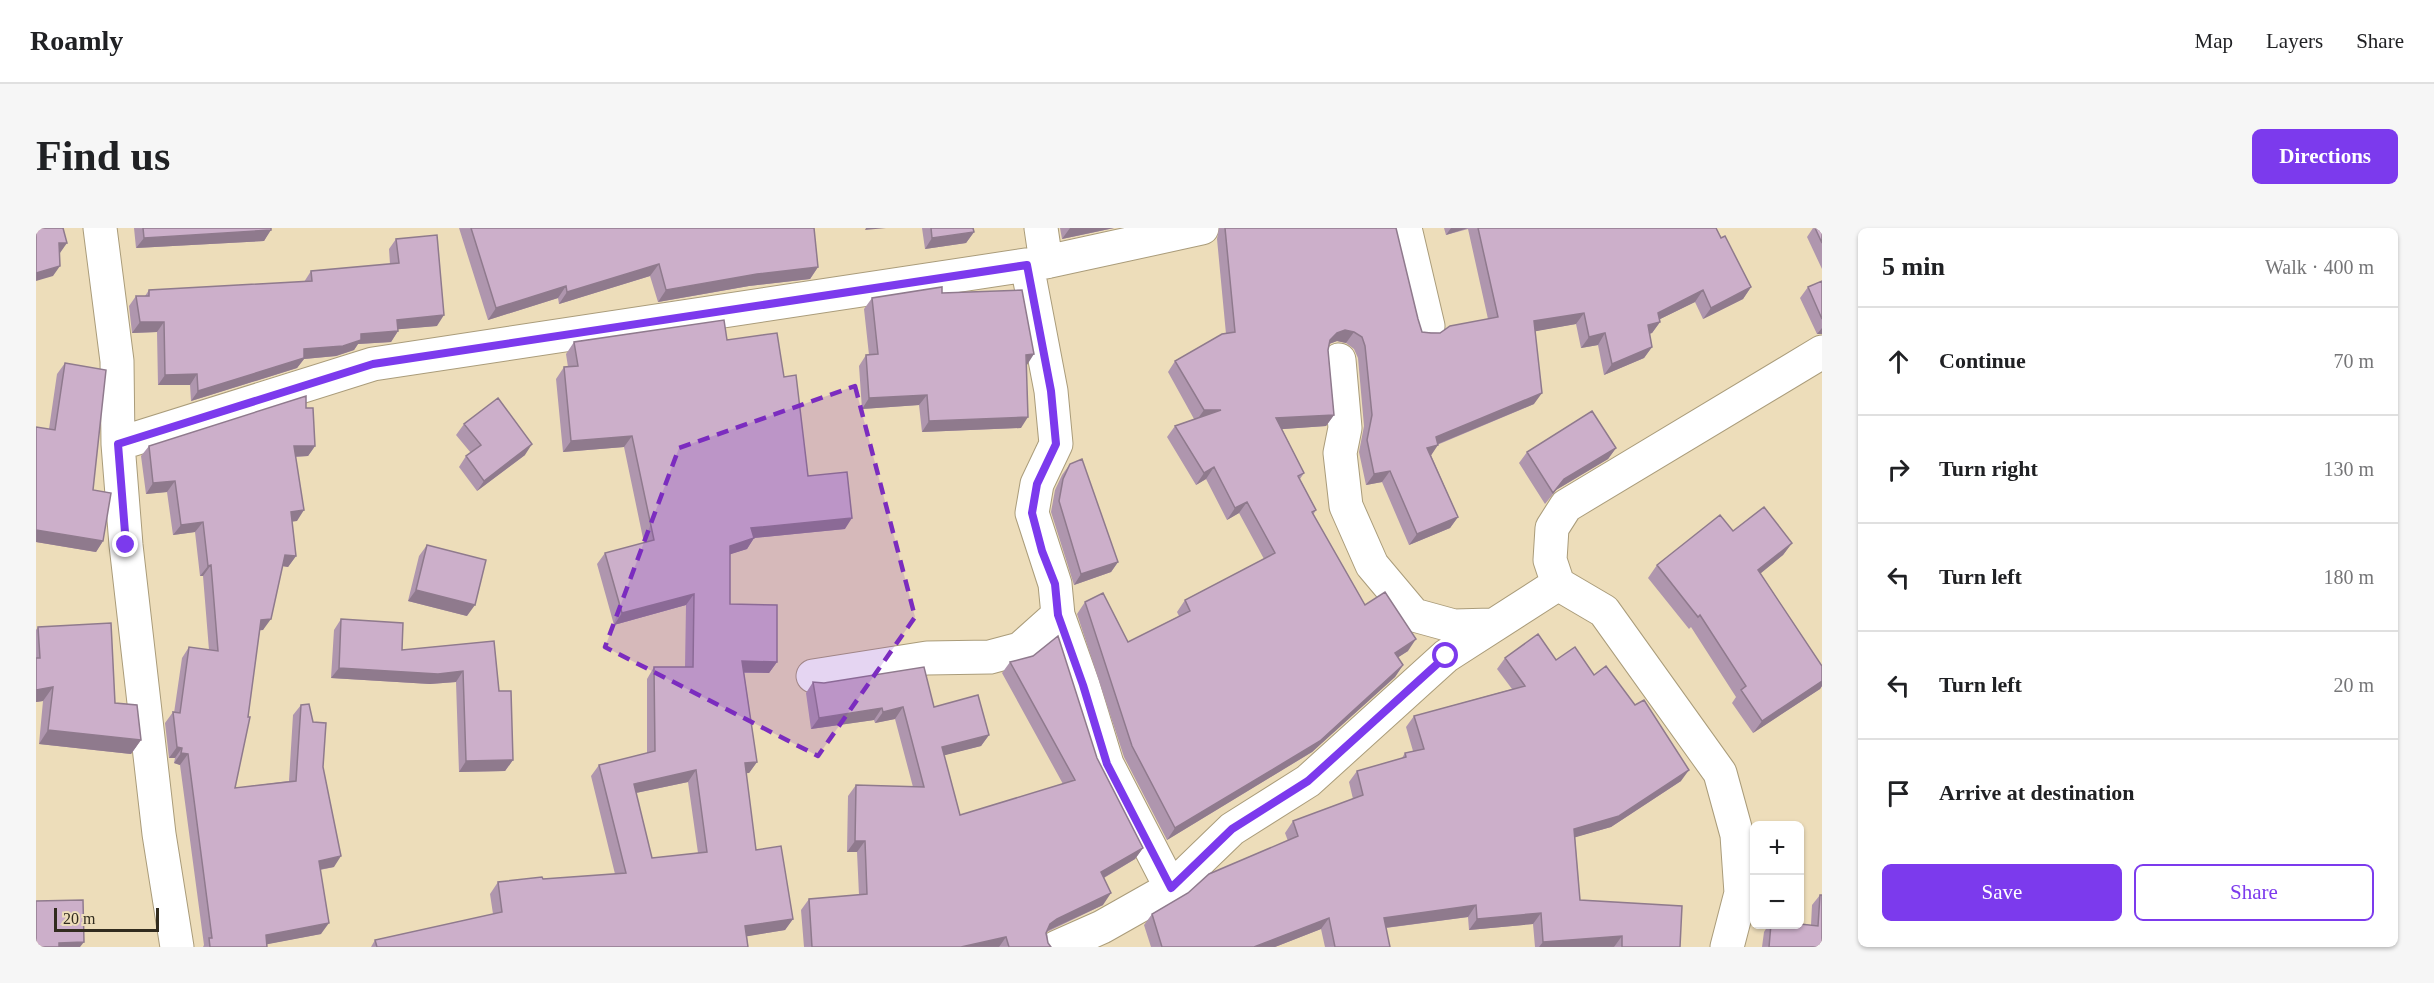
<!DOCTYPE html>
<html lang="en">
<head>
<meta charset="utf-8">
<style>
	:root { --surface:#fff; --page:#f6f6f6; --text:#202124; --muted:#757577; --line:#e0e0e0; --accent:#7c3aed }
	body { margin:0; font-family:"Times New Roman",serif; background:var(--page); color:var(--text) }
	.controls { position:absolute; right:18px; bottom:18px; display:grid; overflow:hidden; border-radius:9px; box-shadow:0 2px 4px #0004 }
	.controls button { width:54px; height:54px; display:grid; place-items:center; padding:0; border:0; border-bottom:2px solid var(--line); background:var(--surface); color:var(--text); font:30px sans-serif }
	.scale { position:absolute; left:18px; bottom:15px; width:105px; box-sizing:border-box; padding-left:6px; border:3px solid #312b1e; border-top:0; font-size:16px; line-height:21px; white-space:nowrap; color:#312b1e; -webkit-text-stroke:4px #edddba; paint-order:stroke }
	.stop { position:absolute; width:18px; height:18px; margin:-14px; border:4px solid #7c3aed; border-radius:50%; background:#fff }
	.stop.end { background:#7c3aed; border-color:#fff; box-shadow:0 2px 6px #0008 }
	.list { margin:0; padding:0; list-style:none }
	h2 { display:flex; justify-content:space-between; align-items:center; height:78px; margin:0; padding:0 24px; font-size:26px }
	h2 small { font-size:20px; font-weight:400; color:var(--muted) }
	.list li { display:grid; grid-template-columns:39px 1fr auto; gap:18px; align-items:center; box-sizing:border-box; height:108px; padding:0 24px; border-top:2px solid var(--line) }
	.list b { display:block; font-size:22px; white-space:nowrap }
	.list em { font-size:20px; font-style:normal; color:var(--muted) }
	.actions { display:flex; gap:12px; padding:18px 24px }
	.actions a { flex:1; padding:14px 0; border:2px solid var(--accent); border-radius:9px; text-align:center; font-size:21px; color:var(--accent) }
	.actions .main { background:var(--accent); color:#fff }
	.icon { flex:none; width:33px; height:33px; fill:none; stroke:currentColor; stroke-width:2; stroke-linecap:round; stroke-linejoin:round }
	.map { position:relative; flex:none; width:1786px; height:719px; overflow:hidden; border-radius:9px }
	header { display:flex; align-items:center; gap:36px; box-sizing:border-box; height:84px; padding:0 30px; background:var(--surface); border-bottom:2px solid var(--line) }
	header strong { font-size:28px }
	nav { display:flex; gap:33px; margin-inline-start:auto; font-size:21px }
	.intro { display:flex; align-items:center; justify-content:space-between; box-sizing:border-box; height:144px; padding:0 36px }
	h1 { margin:0; font-size:42px }
	.button { padding:15px 27px; border-radius:9px; background:var(--accent); color:#fff; font-size:21px; font-weight:700 }
	main { display:flex; gap:36px; padding:0 36px }
	aside { flex:1; background:var(--surface); border-radius:9px; box-shadow:0 2px 4px #0004 }
	.map>svg:first-child { display:block }
	.lines { fill:none; stroke-linecap:round; stroke-linejoin:round }
	.street-casing { stroke:#aa9c7a; stroke-width:35 }
	.street { stroke:#fff; stroke-width:33 }
	.wall { fill:#af96ae; fill-rule:evenodd }
	.shaded-wall { fill:#8f7a8d }
	.building { fill:#ccafca; stroke:#8f7a8d; stroke-width:1.5; fill-rule:evenodd }
	.route { stroke:#7c3aed; stroke-width:8 }
	.marked { fill:#7b2cbf; fill-opacity:0.2; stroke:#7b2cbf; stroke-width:4.5; stroke-dasharray:12 8; stroke-linejoin:round }
</style>
</head>
<body>
<header>
<strong>Roamly</strong>
<nav><a>Map</a><a>Layers</a><a>Share</a></nav>
</header>
<div class="intro"><h1>Find us</h1><a class="button">Directions</a></div>
<main>
<div class="map">
<svg width="1786" height="719" viewBox="0 0 1786 719">
	<rect width="100%" height="100%" fill="#edddba"/>
	<g class="lines">
		<g class="street-casing">
			<path id="street" d="M64,0L81,133L82,216L90,317L123,606L141,719
				M1005,0L1010,34
				M1369,0L1392,98
				M991,37L1015,163L1020,216L1001,256L996,285L1019,356L1022,387L1047,457L1071,536L1135,660
				M1303,132L1309,200L1304,225L1310,278L1336,337L1378,387L1418,398L1456,397
				M82,216L337,136L1010,34L1166,0
				M777,448L891,430L954,429L984,421L1022,387
				M1021,719L1066,699L1135,660L1196,601L1272,553L1410,428L1522,356
				M1691,719L1705,665L1701,607L1684,545L1568,383L1522,356L1514,332L1516,300L1530,278L1786,124"/>
		</g>
		<use href="#street" class="street"/>
	</g>
	<path class="wall" d="M98,0H235L228,13L100,20Z
		M423,0H778L782,39L774,51L713,58L622,74L614,48L523,76L522,70L452,92Z
		M886,0H937L938,4L930,15L889,21Z
		M1024,0H1078L1026,11Z
		M1183,0H1360L1382,91L1386,104L1404,105L1452,91L1432,1L1410,7L1408,0H1680L1715,59L1707,71L1667,91L1659,74L1624,91V94L1616,105L1613,106L1616,119L1608,130L1568,147L1562,117L1545,120L1540,96L1499,103L1498,176L1401,217L1395,227L1422,289L1414,300L1373,317L1346,254L1330,257L1323,224L1328,198L1322,130L1318,121L1310,115L1301,113L1293,116L1292,122L1298,187L1290,198L1246,201L1268,245L1264,251L1280,282L1277,287L1329,377L1372,423L1362,429L1367,437L1359,449L1276,524L1131,612L1088,529L1041,386L1049,374L1092,414L1143,388L1141,384L1149,372L1228,331L1203,285L1191,292L1170,251L1160,257L1131,209L1139,198L1158,191L1132,144L1139,133L1190,106L1181,11Z
		M1777,0H1786V41L1771,9Z
		M360,11L401,98L362,101V103L355,114L322,116L318,122L300,128L268,131L261,140L155,173L154,157H122L121,104L96,105L93,78L100,68H109L113,62L268,54L275,43L354,36L353,21Z
		M1786,53V106H1781L1764,70L1772,59Z
		M906,65L991,137L985,200L886,204L883,177L826,181L823,138L830,127H833L828,81L836,70Z
		M691,112L748,149L772,248L809,301L718,310L711,321L694,326V376L741,434L733,445H708L721,534L713,545H710L720,622L757,691L749,702L711,708L712,719H335L339,712L457,686L454,666L462,654L579,646L555,548L563,537L611,525V451L618,439H649L650,377L578,397L561,336L569,325L608,315L588,219L527,224L520,151L528,139H532L530,126L538,114ZM652,554L662,625L616,630L600,565Z
		M29,135L57,262L67,313L60,324L0,314V199L13,201L21,146Z
		M270,180L279,218L272,228L259,229L261,293H256L260,328L252,339L246,338L227,402H224L199,560L253,553L257,487L265,477L287,539L298,639L284,642L285,706L231,716V719H167L168,717L144,537L138,535L139,530H133L129,495L137,484L138,485L146,430L153,419L173,422L167,348H164L159,304L137,307L131,264L110,266L105,228L113,218Z
		M428,196L489,227L441,263L423,239L430,228L435,225L420,207Z
		M1580,220L1572,231L1520,262L1509,276L1483,235L1491,224Z
		M1034,236L1082,334L1075,344L1038,357L1015,284L1019,262L1026,247Z
		M1697,303L1756,315L1747,327L1724,345L1786,438V458L1784,461L1717,505L1696,475L1700,469L1655,399L1653,401L1612,350L1621,337Z
		M391,317L431,388L372,373L383,328Z
		M305,391L366,422L458,413L463,463L477,532L469,543L423,544L420,454L394,456L295,450L298,402Z
		M2,399L79,475L105,512L95,526L3,516L7,473L0,474V402Z
		M1469,430L1520,432L1558,447L1645,553L1575,599L1539,609L1544,672L1644,719H1499L1497,696L1433,702L1432,689L1350,700L1354,719H1289L1285,701L1239,719H1115L1108,697L1116,686L1252,613L1249,605L1257,593L1317,571L1313,554L1321,543L1366,530L1369,525L1377,523L1370,499L1378,488L1476,461L1461,441Z
		M974,434L1061,530L1107,620L1099,631L1068,650L1067,677L1011,704L1012,715L1015,719H768L765,682L773,671L823,667L821,624H811L812,568L820,557L877,559L859,491L839,495L838,492L775,501L770,465L777,454L898,479L953,507L945,518L908,527L924,587L1027,556L966,445Z
		M1784,667L1786,719H1726L1728,704L1733,696H1764L1775,697L1776,677Z"/>
	<path class="shaded-wall" d="M830,0H850L829,2Z
		M1034,0H1078L1026,11Z
		M1415,0H1432L1410,7Z
		M235,2L228,13L100,20L108,10Z
		M938,4L930,15L889,21L896,10Z
		M23,15H31L24,25H16Z
		M623,36L614,48L523,76L531,64Z
		M24,38L17,48L0,53V45Z
		M782,39L774,51L713,58L622,74L630,62L721,46Z
		M530,58L522,70L452,92L460,80Z
		M1715,59L1707,71L1667,91L1675,80Z
		M1667,62L1659,74L1614,96L1622,85Z
		M1548,85L1540,96L1490,105L1498,93Z
		M408,87L401,98L354,102L361,92Z
		M104,94H128L121,104L96,105Z
		M1624,94L1616,105L1604,108L1612,97Z
		M1786,100V106H1781Z
		M1309,102L1318,104L1310,115L1301,113L1293,116L1294,112L1301,105Z
		M362,103L355,114L322,116L318,122L300,128L268,131L261,140L155,173L162,163L268,121L325,106Z
		M1569,105L1562,117L1545,120L1553,109Z
		M1616,119L1608,130L1568,147L1576,136Z
		M998,126L991,137L990,127Z
		M161,146L154,157H122L129,147Z
		M1506,165L1498,176L1397,218L1402,217L1394,229L1383,231L1400,209Z
		M891,167L883,177L826,181L833,170Z
		M1168,182H1185L1160,193Z
		M1298,187L1290,198L1233,202L1240,190Z
		M992,189L985,200L886,204L893,193Z
		M596,208L588,219L527,224L535,213Z
		M496,216L489,227L441,263L448,253Z
		M258,218H279L272,228L250,229Z
		M1580,220L1572,231L1520,262L1509,276L1528,251Z
		M1178,239L1170,251L1160,257L1168,245Z
		M1354,243L1346,254L1330,257L1338,246Z
		M139,253L131,264L110,266L117,255Z
		M1211,274L1203,285L1191,292L1199,280Z
		M268,282L261,293L248,295L255,284Z
		M1422,289L1414,300L1373,317L1381,306Z
		M816,290L809,301L718,310L711,321L686,329L694,318L715,300Z
		M167,294L159,304L137,307L145,297Z
		M0,302L67,313L60,324L0,314Z
		M1756,315L1747,327L1713,355L1722,342Z
		M249,327L260,328L252,339L241,337Z
		M1082,334L1075,344L1038,357L1045,346Z
		M175,337L167,348H164L172,338Z
		M380,362L439,377L431,388L372,373Z
		M658,366L650,377L578,397L586,385Z
		M235,391L227,402L218,403L225,392Z
		M1380,411L1372,423L1352,436L1359,425Z
		M706,433L741,434L733,445L699,444Z
		M1367,437L1359,449L1276,524L1131,612L1139,600Z
		M303,440L427,443L420,454L394,456L295,450Z
		M1786,453V458L1784,461L1717,505L1726,493Z
		M17,459L7,473L0,474V462Z
		M867,479L859,491L839,495L847,484Z
		M846,480L838,492L775,501L783,490Z
		M12,502L105,512L95,526L3,516Z
		M953,507L945,518L898,530L906,519Z
		M141,519L146,520L139,530H133Z
		M145,525L152,526L144,537L138,535Z
		M477,532L469,543L423,544L430,533Z
		M721,534L713,545L701,546L709,535Z
		M660,542L652,554L590,567L598,556Z
		M1653,542L1645,553L1575,599L1530,612L1538,601Z
		M819,613H829L821,624H811Z
		M1107,620L1099,631L1057,656L1065,644Z
		M305,628L298,639L276,643L283,633Z
		M1075,665L1067,677L1013,702L1006,708L1014,696L1021,691Z
		M1440,677L1432,689L1340,701L1348,690Z
		M1505,685L1497,696L1433,702L1441,691Z
		M1293,690L1285,701L1239,719H1218Z
		M757,691L749,702L701,710L709,698Z
		M293,695L285,706L222,718L230,707Z
		M1586,708L1578,719H1503L1507,714Z
		M970,709L963,719H925Z
		M48,714L44,719H20L23,715Z"/>
	<path class="building" d="M0,0H27L31,15H23L24,38L0,45Z
		M107,0H235V2L108,10Z
		M435,0H778L782,39L721,46L630,62L623,36L531,64L530,58L460,80Z
		M895,0H937L938,4L896,10Z
		M1189,0H1360L1382,91L1386,104L1395,105H1404L1414,98L1462,89L1442,0H1680L1685,10L1689,8L1715,59L1675,80L1667,62L1622,85L1624,94L1612,97L1616,119L1576,136L1569,105L1553,109L1548,85L1498,93L1506,165L1400,209L1402,217L1391,220L1422,289L1381,306L1354,243L1338,246L1331,212L1336,187L1329,118L1326,109L1318,104L1309,102L1301,105L1294,112L1292,122L1298,187L1240,190L1268,245L1262,248L1280,282L1276,284L1329,377L1349,364L1380,411L1359,425L1367,437L1284,513L1139,600L1096,518L1049,374L1067,365L1092,414L1154,383L1149,372L1239,325L1211,274L1199,280L1178,239L1168,245L1139,198L1185,182H1168L1139,133L1186,106L1199,104Z
		M1779,0H1786V15Z
		M401,7L408,87L361,92L362,103L325,106V112L307,118L268,121V130L162,163L161,146L129,147L128,94H104L100,68H113V62L276,53L275,43L363,35L360,11Z
		M1786,53V91L1772,59Z
		M906,59V65L986,62L998,126L990,127L992,189L893,193L891,167L833,170L830,127L842,126L836,70Z
		M688,92L691,112L741,105L748,149L760,147L772,248L811,244L816,290L715,300L718,310L694,318V376L741,377V434L706,433L721,534L709,535L720,622L745,618L757,691L709,698L712,719H341L339,712L466,684L462,654L506,649L507,651L590,645L563,537L619,523L618,439H657L658,366L586,385L569,325L618,312L596,208L535,213L528,139L542,138L538,114ZM660,542L671,624L616,630L598,556Z
		M29,135L70,142L57,262L75,265L67,313L0,302V199L19,202Z
		M270,168V180H277L279,218H258L268,282L255,284L260,328L249,327L235,391L225,392L212,489H214L199,560L260,553L265,477L273,476L277,494L290,495L287,539L305,628L283,633L293,695L230,707L231,719H174L173,710H176L152,526L145,525L146,520L141,519L137,484L144,485L153,419L182,423L175,337L172,338L167,294L145,297L139,253L117,255L113,218Z
		M462,170L496,216L448,253L430,228L445,217L428,196Z
		M1556,183L1580,220L1528,251L1517,265L1491,224Z
		M1046,231L1082,334L1045,346L1023,273L1027,251L1034,236Z
		M1728,279L1756,315L1722,342L1786,438V453L1726,493L1705,462L1710,458L1664,387L1662,389L1621,337L1684,287L1697,303Z
		M391,317L450,332L439,377L380,362Z
		M305,391L367,395L366,422L458,413L463,463H475L477,532L430,533L427,443L402,446L303,440Z
		M75,395L79,475L101,477L105,512L12,502L17,459L0,462V430H4L2,399Z
		M1502,406L1520,432L1539,419L1558,447L1570,438L1599,477L1608,472L1653,542L1583,588L1538,601L1544,672L1646,678L1644,719H1586V708L1507,714L1505,685L1441,691L1440,677L1348,690L1354,719H1299L1293,690L1218,719H1126L1116,686L1152,665L1173,646L1262,608L1257,593L1327,567L1321,543L1370,529L1369,525L1388,521L1378,488L1489,458L1469,430Z
		M1022,408L1061,530L1107,620L1065,644L1075,665L1021,691L1014,696L1010,705L1012,715L1015,719H973L970,709L925,719H776L773,671L831,666L829,613H819L820,557L888,559L867,479L847,484L846,480L783,490L777,454L788,455L888,439L898,479L942,467L953,507L906,519L924,587L1039,552L974,434L997,428Z
		M1784,667H1786V719H1733L1735,696H1764L1782,698Z
		M47,672L48,714L23,715V719H0V673Z"/>
	<g class="lines">
		<path class="route" d="M90,317L82,216L337,136L991,37L1015,163L1020,216L1001,256L996,285L1006,323L1019,356L1022,387L1047,457L1071,536L1135,660L1196,601L1272,553L1410,428"/>
	</g>
	<path class="marked" d="M819,158L879,389L782,528L569,419L643,220Z"/>
</svg>
<div class="controls">
<button>+</button>
<button>−</button>
</div>
<div class="scale">20 m</div>
<div class="stop" style="left:1410px;top:428px"></div>
<div class="stop end" style="left:90px;top:317px"></div>
</div>
<aside>
<h2>5 min<small>Walk · 400 m</small></h2>
<ul class="list">
<li><svg class="icon" aria-label="ahead" viewBox="0 0 24 24"><path d="M12 20V5M6 11l6-6 6 6"/></svg><div><b>Continue</b></div><em>70 m</em></li>
<li><svg class="icon" aria-label="right" viewBox="0 0 24 24"><path d="M7 20v-9h11M14 6l5 5-5 5"/></svg><div><b>Turn right</b></div><em>130 m</em></li>
<li><svg class="icon" aria-label="left" viewBox="0 0 24 24"><path d="M17 20v-9H6M10 6l-5 5 5 5"/></svg><div><b>Turn left</b></div><em>180 m</em></li>
<li><svg class="icon" aria-label="left" viewBox="0 0 24 24"><path d="M17 20v-9H6M10 6l-5 5 5 5"/></svg><div><b>Turn left</b></div><em>20 m</em></li>
<li><svg class="icon" aria-label="arrive" viewBox="0 0 24 24"><path d="M6 21V4h12l-3 4 3 4H6"/></svg><div><b>Arrive at destination</b></div></li>
</ul>
<div class="actions"><a class="main">Save</a><a>Share</a></div>
</aside>
</main>
</body>
</html>
